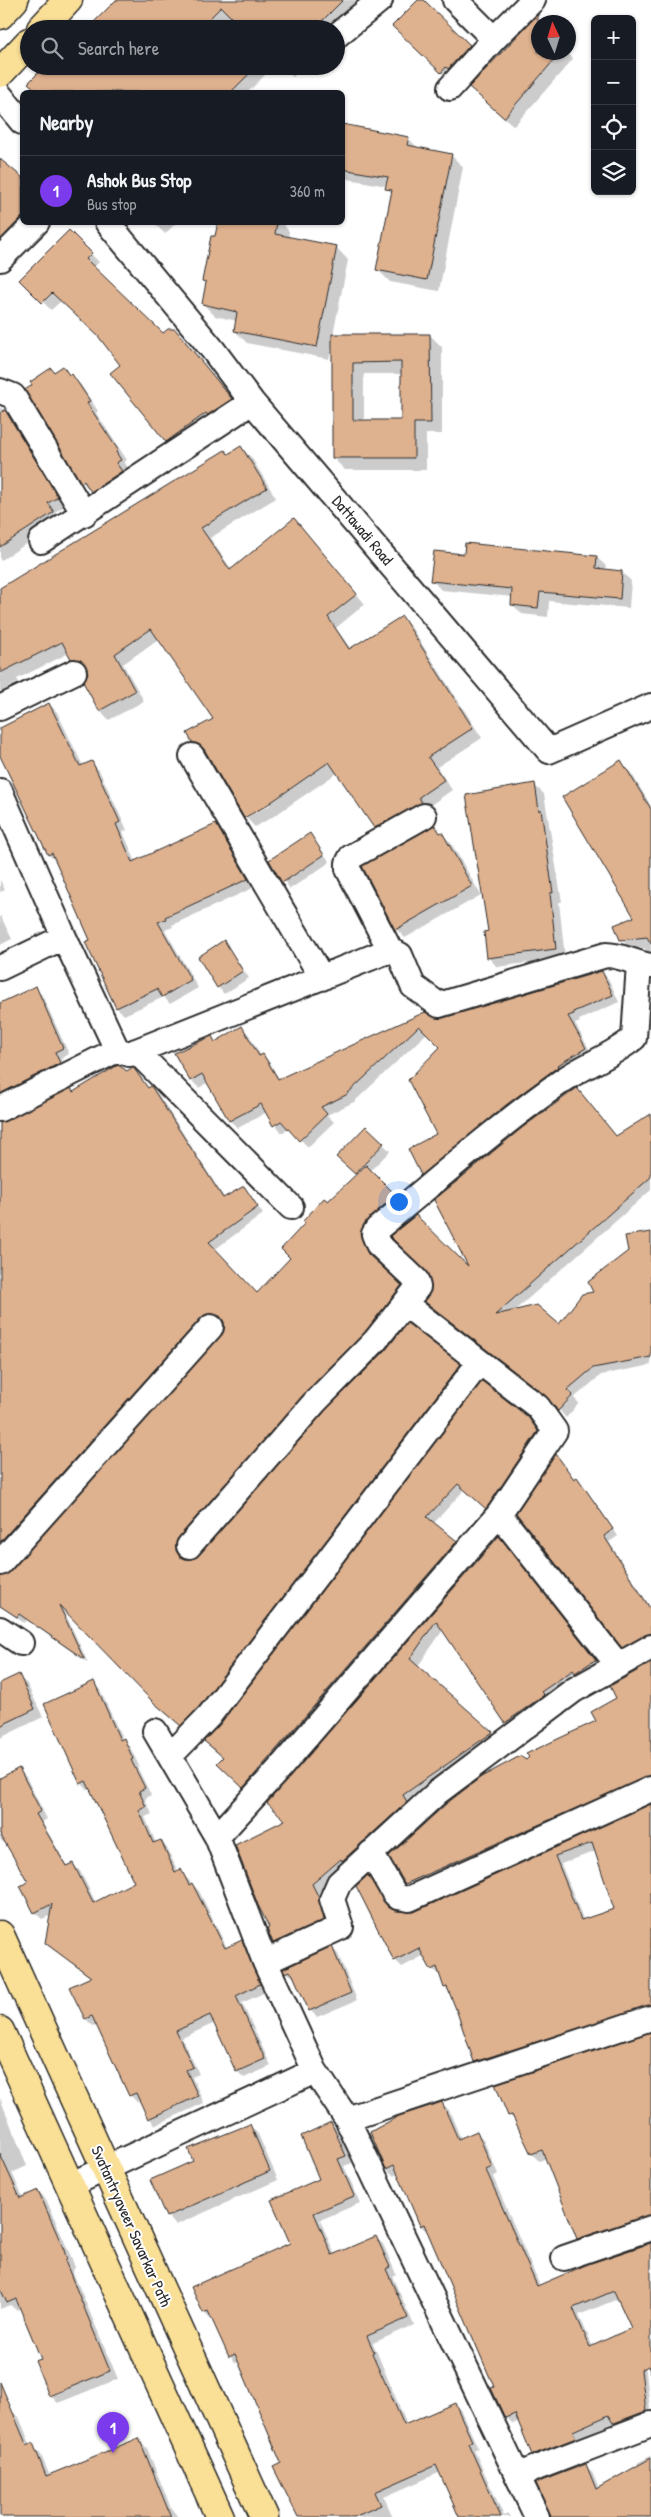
<!DOCTYPE html>
<html lang="en">
<head>
<meta charset="utf-8">
<style>
	:root { --surface:#171b24; --page:#242831; --text:#f1f3f6; --muted:#9ea1a6; --line:#363941; --accent:#7c3aed }
	body { margin:0; font-family:"Patrick Hand",sans-serif; background:var(--page); color:var(--text) }
	.controls { position:absolute; right:15px; top:15px; display:grid; overflow:hidden; border-radius:8px; box-shadow:0 1px 4px #0004 }
	.controls button { width:45px; height:45px; display:grid; place-items:center; padding:0; border:0; border-bottom:1px solid var(--line); background:var(--surface); color:var(--text); font:25px sans-serif }
	.compass { position:absolute; left:531px; top:15px; width:45px; height:45px; border-radius:50%; background:var(--surface); box-shadow:0 1px 4px #0004; rotate:356deg }
	.you { position:absolute; left:398px; top:1201px; width:18px; height:18px; margin:-12px; border:4px solid #fff; border-radius:50%; background:#1a73e8; box-shadow:0 0 0 8px #1a73e833 }
	.badge { display:grid; place-items:center; width:32px; height:32px; border-radius:50%; background:var(--accent); color:#fff; font-size:16px; font-weight:700 }
	.pin { position:absolute; translate:-50% -41px; filter:drop-shadow(0 1px 2px #0008) }
	.pin::after { content:''; position:absolute; top:26px; width:18px; height:15px; background:inherit; clip-path:polygon(0 0,100% 0,50% 100%) }
	.list { margin:0; padding:0; list-style:none }
	h2 { display:flex; justify-content:space-between; align-items:center; height:65px; margin:0; padding:0 20px; font-size:21px }
	h2 small { font-size:16px; font-weight:400; color:var(--muted) }
	.list li { display:grid; grid-template-columns:32px 1fr auto; gap:15px; align-items:center; box-sizing:border-box; height:70px; padding:0 20px; border-top:1px solid var(--line) }
	.list b { display:block; font-size:19px; white-space:nowrap }
	.list p { margin:0; font-size:16px; white-space:nowrap; color:var(--muted) }
	.list em { font-size:16px; font-style:normal; color:var(--muted) }
	.icon { flex:none; width:28px; height:28px; fill:none; stroke:currentColor; stroke-width:2; stroke-linecap:round; stroke-linejoin:round }
	.map { position:relative; flex:none; width:651px; height:2517px; overflow:hidden }
	.search { position:absolute; background:var(--surface); box-shadow:0 1px 4px #0004; left:20px; top:20px; width:325px; height:55px; display:flex; align-items:center; gap:12px; box-sizing:border-box; padding:0 18px; border-radius:28px; color:var(--muted); font-size:19px }
	.panel { position:absolute; background:var(--surface); box-shadow:0 1px 4px #0004; left:20px; top:90px; width:325px; height:135px; border-radius:8px }
	.map>svg:first-child { display:block }
	.shadow { fill:#0003; fill-rule:evenodd }
	.building { fill:#deb18f; stroke:#2b2b2b; fill-rule:evenodd }
	.lines { fill:none; stroke-linecap:round; stroke-linejoin:round }
	.minor-casing { stroke:#2b2b2b; stroke-width:28 }
	.major-casing { stroke:#2b2b2b; stroke-width:31 }
	.minor { stroke:#fff; stroke-width:24 }
	.major { stroke:#fadf96; stroke-width:28 }
	.labels { text-anchor:middle; dominant-baseline:central; stroke-width:4; stroke-linejoin:round; paint-order:stroke }
	.street-label { font-size:16px; fill:#2b2b2b; stroke:#fff }
</style>
</head>
<body>
<div class="map">
<svg width="651" height="2517" viewBox="0 0 651 2517">
	<rect width="100%" height="100%" fill="#fff"/>
	<filter id="ink" filterUnits="userSpaceOnUse"><feTurbulence type="fractalNoise" baseFrequency=".02" numOctaves="2"/><feDisplacementMap in="SourceGraphic" scale="10" xChannelSelector="R" yChannelSelector="G"/><feConvolveMatrix kernelMatrix="1 2 1 2 8 2 1 2 1" color-interpolation-filters="sRGB"/></filter>
	<g filter="url(#ink)">
		<path class="shadow" d="M118,0H360L331,29H89Z
			M419,0H422L479,55L451,82L394,26Z
			M532,22L538,27V52H567L573,59L514,126L480,97Z
			M46,66H274L248,92H141L137,89L133,92H39L30,83Z
			M282,66H304L293,77Z
			M342,126L409,139L419,149L451,155L463,167L439,291L390,282L378,270L392,195L387,186L342,178Z
			M0,161L22,178V222L0,259Z
			M153,222H177L165,234Z
			M219,222H281L289,231L288,238L336,247L348,260L333,335H430L442,347V434H426V470H345L333,458V343L329,359L247,343L235,331L237,321L215,316L203,304L207,285L203,281ZM364,374H402V422L364,421Z
			M69,232L99,262L93,268L163,335L175,331L184,339L239,408L175,450L167,441L112,373L122,365L100,338L61,301L51,310L21,280Z
			M63,368L81,385L98,411L96,413L127,460L124,462L130,470L101,500L82,482L27,390Z
			M0,407L12,417L65,506L55,512L61,521L0,561Z
			M241,448L251,457L276,498L210,538L232,570L294,519L365,604L336,628L351,649L402,618L411,627L482,738L437,767L452,790L385,837L375,827L337,773L274,816L255,827L246,818L270,805L269,803L246,815V818L207,753L202,752L193,742L215,719L159,639L123,664L144,701L109,720L100,710L88,669L82,668L69,653L17,679L19,682L0,692V589Z
			M465,556L596,557L606,566V570L622,572L631,581L629,608L549,601L548,617L522,614L512,604L513,597L441,590L432,580Z
			M49,704L57,712L83,766L92,763L99,770L127,830L123,832L136,862L216,826L223,833L255,887L172,925L173,927L165,930L198,988L170,1004L164,997L124,1015L117,1008L91,940L56,862L49,855L0,753V729Z
			M620,762L630,771L651,806V955L644,948L631,949L622,940L636,918Z
			M534,785L544,794L562,902H559L565,958L497,967L488,957L489,931Z
			M434,826L451,843L481,895L405,938L396,929Z
			M310,835L330,862L290,889L270,860Z
			M0,880L5,890L0,892Z
			M0,915L12,939L0,945Z
			M224,942L249,978L224,994L218,987Z
			M602,972L609,980L619,1002L579,1020L580,1022L575,1024L593,1056L429,1181L422,1174L438,1135L441,1047L427,1033L354,1102L327,1115L334,1122L308,1147L289,1128L282,1133L267,1112L238,1128L230,1121L208,1082L199,1088L191,1080L176,1053L211,1037L216,1042L242,1028L249,1035L261,1056L263,1055L270,1063L280,1080L425,1013L436,1020L443,1019Z
			M35,988L42,995L69,1054L61,1059L66,1070L0,1104V1003Z
			M133,1069L149,1089L151,1087L158,1094L225,1199L244,1187L263,1214L214,1250L257,1294L291,1258L328,1203L357,1175L338,1157L366,1127L390,1151L370,1171L402,1203L366,1241L375,1261L408,1293L185,1544L182,1558L193,1560L460,1365L466,1372L188,1731L161,1708L63,1608L88,1663L27,1620L24,1623L0,1606V1584L222,1337L226,1322L214,1320L0,1556V1124L71,1090L74,1093Z
			M584,1097L617,1137L651,1115V1190L513,1312L559,1326L595,1293L651,1233V1365L601,1375L574,1398L579,1403L566,1418L551,1400L426,1301L471,1272Z
			M483,1383L527,1418L544,1438L493,1514L465,1489L433,1524L463,1549L250,1793L218,1763L224,1757L221,1725Z
			M556,1456L575,1480L583,1485L618,1536L609,1542L651,1608V1630L643,1635L647,1643L629,1653L623,1647Z
			M499,1537L603,1668L514,1730L506,1722L443,1630L418,1666L500,1740L319,1892L327,1907L331,1928L282,1951L274,1943L271,1928L286,1820Z
			M651,1663V1784L413,1891L406,1884L526,1762L598,1721Z
			M18,1676L27,1684L43,1717L0,1738V1685Z
			M93,1683L100,1690L123,1740L130,1747L139,1766L137,1767L151,1795L145,1799L152,1814L145,1817L156,1843L160,1841L167,1848L178,1872L180,1871L199,1891L227,1948L241,1941L248,1948L266,1992L242,2003L271,2066L244,2078L237,2071L215,2023L182,2038L199,2074L192,2077L204,2103L156,2125L149,2118L141,2100L137,2102L130,2095L97,2024L93,2026L86,2019L71,1988L91,1978L46,1943L51,1915L42,1919L35,1913L30,1883L6,1842L4,1843L0,1839V1780L19,1770L26,1777L47,1819L42,1822L68,1867L73,1864L80,1871L96,1903L136,1883L91,1789L88,1790L81,1783L46,1704Z
			M651,1805V2013L483,2069L476,2061L452,1994L445,1988L441,1975L432,1969L423,1956L402,1967L395,1960L368,1877L392,1910L414,1913ZM596,1851L616,1910L584,1921L561,1864Z
			M332,1948L338,1954L357,2000L317,2017L310,2010L295,1978L286,1972Z
			M651,2034V2224L586,2245L578,2238L547,2158L539,2161L532,2154L517,2122L509,2115Z
			M0,2098L27,2166L12,2173L23,2197L38,2191L46,2199L72,2259L75,2268L72,2270L118,2379L58,2403L50,2395L42,2360L21,2308L16,2310L10,2305L0,2309Z
			M442,2103L449,2110L461,2139L476,2132L483,2139L498,2174L493,2177L540,2286L651,2244V2345L620,2298L579,2315L593,2347L642,2335L651,2419L622,2430L615,2422L579,2438L582,2445L540,2461L533,2454L519,2421L513,2424L506,2417L496,2388L428,2233L421,2226L398,2173L394,2176L387,2169L371,2133Z
			M331,2124L338,2130L352,2163L344,2166L360,2203L320,2220L335,2255L376,2238L383,2244L396,2274L392,2276L414,2325L373,2343L407,2425L455,2405L461,2411L478,2448L474,2450L504,2516L509,2514L511,2517H461L441,2472L384,2497L393,2517H299L282,2464L239,2362L236,2363L230,2356L213,2318L210,2319L204,2312L292,2244L321,2179Z
			M250,2126L258,2134L278,2180L176,2225L167,2216L194,2162Z
			M11,2410L19,2417L31,2446L40,2453L50,2476L139,2440L147,2448L171,2508L178,2517H0V2414Z
			M651,2456V2517H550L551,2511L585,2465L592,2472L599,2489L638,2466L637,2463Z"/>
		<path class="building" d="M116,0H343L314,29H243L221,7L199,29H87Z
			M418,0H424L470,45L448,69L446,67L441,73L392,26Z
			M538,14V52H561L504,118L469,87Z
			M45,66H257L231,92H38L28,83Z
			M342,124L409,137L407,145L452,154L427,280L376,270L392,190L385,189L388,177L342,169Z
			M0,159L22,177V217L0,240Z
			M218,222H277L275,234L337,246L317,347L234,331L237,312L202,304L206,282L202,281L211,236H215Z
			M69,230L92,253L86,259L163,333L168,329H175L232,399L208,415L206,413L166,442L110,373L120,365L98,336L52,293L42,303L19,280Z
			M332,334H430L431,423H414V458H332ZM401,362V420H353V363Z
			M63,366L69,375L72,374L90,401L87,403L118,450L116,452L121,460L116,463L122,471L91,492L84,481L81,483L25,390L32,385L30,382L51,368L54,372Z
			M5,410L58,497L48,503L54,512L0,547V413Z
			M241,446L267,488L201,528L230,570L294,518L357,594L328,617L349,649L402,616L473,728L428,757L444,780L419,797L422,803L374,828L329,762L264,807L244,818L204,749L198,744L192,742L187,733L213,719L151,629L115,654L135,691L99,711L83,682L88,673L86,666L81,660L71,659L62,642L0,673V588L225,450L228,454Z
			M465,543L597,556L596,568L622,571L620,599L540,592L538,608L511,605L512,589L430,581L434,551L464,554Z
			M49,703L80,766L92,761L120,822L116,824L132,862L216,824L248,879L165,917L166,919L158,922L191,980L162,997L157,989L116,1008L85,942L90,940L52,853L48,855L0,756V728Z
			M621,760L651,809V944L647,937L620,940L614,925L634,917L562,797Z
			M535,783L539,811L541,809L553,893H550L556,949L487,958L484,932L488,931L466,795Z
			M434,824L440,833L442,832L472,886L395,930L362,866Z
			M310,833L324,855L282,883L269,860Z
			M224,940L243,971L217,988L198,957Z
			M602,971L613,995L573,1012L574,1014L568,1016L586,1048L558,1065L559,1066L506,1105L421,1175L408,1149L436,1134L408,1080L440,1047L419,1026L346,1095L321,1107L327,1114L299,1141L281,1121L273,1126L261,1104L229,1121L202,1074L190,1081L174,1053L212,1036L215,1042L242,1026L259,1056L263,1054L278,1079L425,1012L436,1018H443Z
			M36,986L63,1048L55,1052L60,1063L0,1094V1003Z
			M118,1065L127,1071L133,1067L148,1088L151,1086L223,1198L244,1186L258,1207L209,1242L257,1293L290,1258L281,1249L305,1223L303,1221L324,1198L328,1201L366,1165L396,1195L368,1219L360,1233L368,1254L402,1285L365,1332L305,1393L179,1537L176,1550L180,1557L193,1559L199,1555L325,1411L385,1351L407,1323L461,1364L199,1707L181,1726L153,1702L59,1605L84,1659L19,1614L17,1617L0,1606V1576L10,1572L224,1330V1322L220,1316L207,1314L201,1318L0,1542V1123L71,1088L73,1092Z
			M577,1088L616,1136L651,1114V1177L495,1315L537,1305L559,1324L582,1294L593,1292L588,1282L628,1251L625,1236L651,1232V1357L593,1368L567,1390L573,1395L558,1411L546,1396L424,1301L431,1290L429,1276L390,1236L416,1215L468,1266L434,1200L523,1127Z
			M366,1126L384,1143L355,1174L336,1157Z
			M482,1381L528,1417L538,1431L486,1509L458,1484L427,1517L457,1541L243,1788L217,1763L223,1757L204,1741L220,1724Z
			M556,1454L574,1479L577,1477L613,1529L604,1536L651,1610V1633L622,1648L516,1513Z
			M499,1536L597,1661L595,1660L575,1673L573,1670L541,1692L544,1695L505,1723L436,1621L410,1659L493,1732L403,1795L407,1802L342,1861L341,1859L312,1884L319,1898L324,1920L273,1943L267,1928L269,1927L258,1905L235,1845L285,1820L267,1803Z
			M651,1663V1775L405,1884L389,1856L447,1803L481,1777L520,1756L526,1760L529,1757L526,1754L596,1721L591,1712L616,1698L610,1686Z
			M19,1674L35,1709L0,1726V1683Z
			M94,1681L120,1740L124,1738L133,1759L131,1760L145,1788L139,1791L146,1807L139,1810L153,1843L161,1840L175,1872L181,1869L189,1885L192,1883L225,1948L242,1940L260,1984L236,1996L265,2059L236,2072L210,2015L176,2031L193,2067L186,2070L198,2096L148,2119L136,2093L129,2096L92,2016L85,2019L69,1987L91,1977L45,1943L52,1904L34,1913L20,1886L28,1882L0,1834V1778L19,1768L41,1811L36,1814L66,1866L73,1863L93,1903L134,1882L86,1781L80,1784L44,1704Z
			M651,1804V2005L474,2062L456,2009L447,1987L444,1988L437,1967L431,1970L419,1948L394,1961L356,1886L368,1875L388,1907L396,1911L414,1912ZM592,1843L614,1909L581,1920L555,1856Z
			M332,1946L351,1993L309,2011L293,1975L290,1971L285,1973L283,1969Z
			M651,2032V2215L577,2239L542,2150L531,2154L512,2115L508,2116L495,2084Z
			M442,2102L458,2139L477,2131L492,2167L486,2170L537,2286L588,2264L651,2243V2374L648,2366L641,2370L646,2411L614,2423L609,2415L573,2431L576,2438L532,2455L515,2414L505,2418L491,2388L494,2387L424,2224L420,2226L394,2165L386,2169L370,2132L399,2116ZM614,2291L631,2328L590,2347L573,2308Z
			M331,2122L346,2156L338,2159L354,2196L314,2213L332,2255L376,2236L390,2267L386,2269L408,2318L367,2336L374,2352L372,2353L404,2425L455,2403L472,2441L468,2443L501,2517H459L436,2465L375,2492L381,2505L354,2517H298L273,2467L281,2463L235,2354L229,2357L208,2311L203,2313L191,2287L290,2243L271,2200L319,2179L301,2136Z
			M250,2124L270,2171L166,2217L150,2180L193,2161L188,2149Z
			M0,2154L20,2198L38,2190L64,2250L67,2260L65,2261L110,2371L49,2396L35,2361L41,2359L16,2299L7,2303L0,2288Z
			M0,2382L27,2446L33,2443L46,2476L139,2438L171,2517H0Z
			M651,2458V2517H551L536,2483L586,2464L596,2489Z"/>
		<g class="lines">
			<g class="minor-casing">
				<path id="minor" d="M455,0L494,39L533,0
					M336,36L380,0
					M450,88L494,39
					M0,95L22,122
					M107,222L213,350L252,402L549,751L651,706
					M0,259L37,222
					M0,391L13,396L84,514
					M41,541L252,402
					M0,708L74,672
					M192,756L322,978
					M0,791L64,937L117,1050L129,1054L390,950L400,955L413,986L439,1005L606,955C622,955 635,964 651,966
					M390,950L348,869V863L351,857L424,816
					M0,968L64,937
					M136,1051L291,1207
					M0,1109L117,1050
					M499,1514L618,1665
					M189,1546L315,1402L375,1341L418,1287L416,1280L378,1244L374,1234L377,1229C438,1179 498,1126 562,1081C585,1065 612,1056 634,1038L639,964
					M0,1563L211,1327
					M0,1629L21,1643
					M155,1731L217,1837L265,1962L315,2071L347,2119L537,2517
					M170,1756L209,1716L479,1363
					M217,1837L279,1769L499,1514L555,1431L538,1407L405,1304
					M371,1853L394,1893L398,1897L409,1899L651,1789
					M265,1962L341,1927L332,1899L339,1883L438,1792L574,1690L651,1647
					M347,2119L651,2018
					M70,2185L315,2071
					M564,2258L651,2228
					M518,2475L651,2424"/>
			</g>
			<g class="major-casing">
				<path id="major" d="M0,15L14,0
					M41,29L68,0
					M0,73L29,42
					M0,1935L264,2517
					M0,2031L220,2517"/>
			</g>
			<use href="#minor" class="minor"/>
			<use href="#major" class="major"/>
		</g>
	</g>
	<g class="labels">
		<g class="street-label">
			<text transform="translate(363 530) rotate(50)">Dattawadi Road</text>
			<text transform="translate(132 2226) rotate(66)">Svatantryaveer Savarkar Path</text>
		</g>
	</g>
</svg>
<div class="controls">
<button>+</button>
<button>−</button>
<button><svg class="icon" aria-label="locate" viewBox="0 0 24 24"><circle cx="12" cy="12" r="6"/><path d="M12 2v4M12 18v4M2 12h4M18 12h4"/></svg></button>
<button><svg class="icon" aria-label="layers" viewBox="0 0 24 24"><path d="M12 4l9 5-9 5-9-5zM3 14l9 5 9-5"/></svg></button>
</div>
<svg class="compass" viewBox="-18 -18 36 36"><path d="M0-13l5 13h-10z" fill="#e53935"/><path d="M0 13l5-13h-10z" fill="#9ea1a6"/></svg>
<div class="you"></div>
<div class="pin badge" style="left:113px;top:2453px">1</div>
<div class="search"><svg class="icon" aria-label="search" viewBox="0 0 24 24"><circle cx="10" cy="10" r="6"/><path d="M15 15l6 6"/></svg>Search here</div>
<section class="panel">
<h2>Nearby<small></small></h2>
<ul class="list">
<li><span class="badge">1</span><div><b>Ashok Bus Stop</b><p>Bus stop</p></div><em>360 m</em></li>
</ul>
</section>
</div>
</body>
</html>
